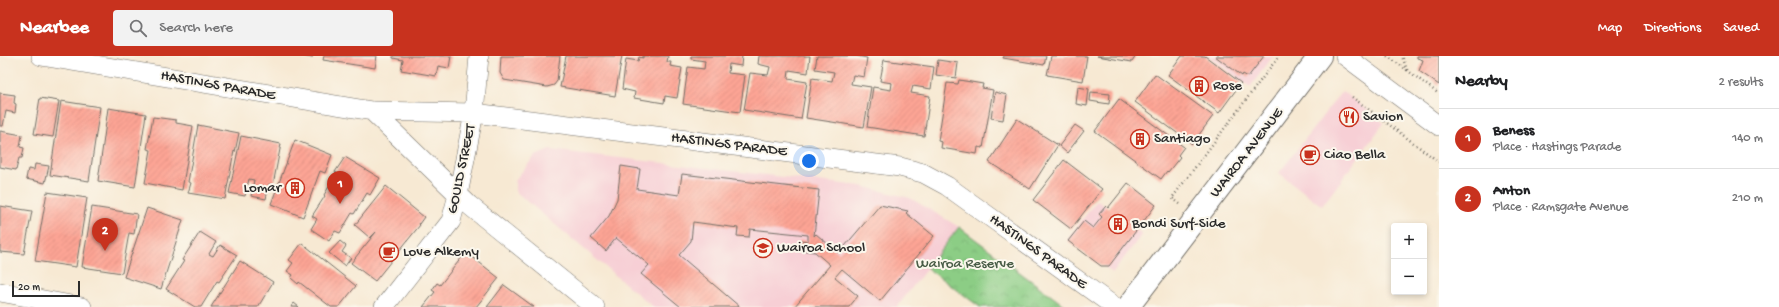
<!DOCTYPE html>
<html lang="en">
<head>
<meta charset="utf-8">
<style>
	:root { --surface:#fff; --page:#f2f2f2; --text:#202124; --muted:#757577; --line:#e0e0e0; --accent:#c8321e }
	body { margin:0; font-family:"Gochi Hand",sans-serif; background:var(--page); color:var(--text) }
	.controls { position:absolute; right:12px; bottom:12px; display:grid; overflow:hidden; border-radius:4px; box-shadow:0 2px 6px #0003 }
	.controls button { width:36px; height:36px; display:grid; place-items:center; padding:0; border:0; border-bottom:1px solid var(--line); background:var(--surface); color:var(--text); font:20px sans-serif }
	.scale { position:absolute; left:12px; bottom:10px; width:68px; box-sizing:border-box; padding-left:4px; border:2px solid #2b2b2b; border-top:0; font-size:11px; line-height:14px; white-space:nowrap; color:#2b2b2b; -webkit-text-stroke:3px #fbf7ec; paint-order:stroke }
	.you { position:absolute; left:809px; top:105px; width:14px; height:14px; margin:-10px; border:3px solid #fff; border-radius:50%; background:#1a73e8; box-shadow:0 0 0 6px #1a73e833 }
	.badge { display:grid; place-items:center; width:26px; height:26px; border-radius:50%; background:var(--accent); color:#fff; font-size:13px; font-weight:700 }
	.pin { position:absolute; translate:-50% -33px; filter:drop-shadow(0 1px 2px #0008) }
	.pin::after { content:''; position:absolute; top:21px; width:14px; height:12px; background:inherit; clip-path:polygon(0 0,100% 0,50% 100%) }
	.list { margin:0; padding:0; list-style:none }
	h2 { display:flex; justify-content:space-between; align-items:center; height:52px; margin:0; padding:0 16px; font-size:17px }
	h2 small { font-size:13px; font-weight:400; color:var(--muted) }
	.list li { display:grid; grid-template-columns:26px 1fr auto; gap:12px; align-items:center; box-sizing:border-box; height:60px; padding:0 16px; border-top:1px solid var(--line) }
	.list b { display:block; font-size:15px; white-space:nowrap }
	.list p { margin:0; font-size:13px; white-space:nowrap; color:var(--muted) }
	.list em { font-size:13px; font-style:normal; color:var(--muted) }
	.icon { flex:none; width:22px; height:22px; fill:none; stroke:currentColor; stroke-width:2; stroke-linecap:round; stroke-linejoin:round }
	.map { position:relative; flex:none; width:1439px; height:251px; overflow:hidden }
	header { display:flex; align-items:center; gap:24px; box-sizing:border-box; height:56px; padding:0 20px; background:var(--accent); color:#fff }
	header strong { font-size:19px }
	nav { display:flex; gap:22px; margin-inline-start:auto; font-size:14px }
	.search { width:280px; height:36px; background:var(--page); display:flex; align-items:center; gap:10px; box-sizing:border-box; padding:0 14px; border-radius:4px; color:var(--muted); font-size:15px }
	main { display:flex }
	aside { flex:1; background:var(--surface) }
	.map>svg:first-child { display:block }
	.built { fill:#f7cfd5 }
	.park { fill:url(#park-crowns); stroke:#5c7c58 }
	.building { fill:url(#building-hatch) }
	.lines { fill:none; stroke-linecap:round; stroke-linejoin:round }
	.street-casing { stroke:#726e66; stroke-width:20 }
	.secondary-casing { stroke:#726e66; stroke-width:24 }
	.path { stroke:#726e66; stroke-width:2.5; stroke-dasharray:1 3; stroke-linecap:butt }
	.street { stroke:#fff; stroke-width:19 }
	.secondary { stroke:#fff; stroke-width:22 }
	.labels { text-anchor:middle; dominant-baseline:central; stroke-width:4; stroke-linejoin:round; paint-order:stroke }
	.street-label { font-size:15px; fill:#2b2b2b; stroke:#fbf7ec }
	.poi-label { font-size:15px; fill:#2b2b2b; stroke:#fbf7ec; text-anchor:start }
	.park-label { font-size:15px; fill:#485c46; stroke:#fbf7ec }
</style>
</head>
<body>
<header>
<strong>Nearbee</strong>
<div class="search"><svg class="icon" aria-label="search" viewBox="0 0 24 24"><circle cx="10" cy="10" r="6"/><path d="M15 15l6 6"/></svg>Search here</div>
<nav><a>Map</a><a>Directions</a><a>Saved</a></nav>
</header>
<main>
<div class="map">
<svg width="1439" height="251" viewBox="0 0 1439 251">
	<defs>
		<pattern id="park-crowns" width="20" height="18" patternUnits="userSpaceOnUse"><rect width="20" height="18" fill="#8ccd85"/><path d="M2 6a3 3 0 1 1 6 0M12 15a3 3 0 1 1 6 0" fill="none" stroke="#79b073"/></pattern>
		<pattern id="building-hatch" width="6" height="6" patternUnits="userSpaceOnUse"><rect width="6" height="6" fill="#fda494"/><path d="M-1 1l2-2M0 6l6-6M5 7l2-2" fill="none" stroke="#d98d80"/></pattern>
	</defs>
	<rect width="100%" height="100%" fill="#fbf7ec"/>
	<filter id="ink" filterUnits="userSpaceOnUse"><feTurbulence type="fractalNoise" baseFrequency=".025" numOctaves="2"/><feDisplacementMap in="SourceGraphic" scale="8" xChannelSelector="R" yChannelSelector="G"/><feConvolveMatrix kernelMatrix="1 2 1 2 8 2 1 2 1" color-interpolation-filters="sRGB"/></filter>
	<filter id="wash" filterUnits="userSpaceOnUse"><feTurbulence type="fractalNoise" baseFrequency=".012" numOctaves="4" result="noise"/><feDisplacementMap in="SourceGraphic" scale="16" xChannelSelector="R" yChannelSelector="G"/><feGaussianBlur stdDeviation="0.9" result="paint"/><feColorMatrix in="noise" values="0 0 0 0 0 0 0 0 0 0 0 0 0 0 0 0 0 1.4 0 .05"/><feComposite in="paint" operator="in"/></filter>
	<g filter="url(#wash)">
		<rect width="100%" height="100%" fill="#f7e9d3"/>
		<path class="built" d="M1208,0H1273L1250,31Z
			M1342,35L1384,67L1322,150L1279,117Z
			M550,94L861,130L910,142L959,171L897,251H653L515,135V124L535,100Z
			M1097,144L1142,178L1113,217L1067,184Z"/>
		<path class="park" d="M959,171L1065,250V251H980L927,212Z"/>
		<g id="blocks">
			<path class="building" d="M302,0H312V2Z
				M324,0H377L375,12L323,4Z
				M393,0H451L449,12L438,10L436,20L401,14L403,4L393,2Z
				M501,0H560L557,25L554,29L547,31L504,24L500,17Z
				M566,0H622L615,40L560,31Z
				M643,0H668L667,6H671L670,10L682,12L677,42L665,40L664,47L634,42L635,36L622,33L626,3L638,5L639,1L643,2Z
				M691,0H742L741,10L729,8L728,17L745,19L740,56L683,48L688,11L704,13L705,5L691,3Z
				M759,0H810L808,17L789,14L788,23L807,26L801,63L744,54L750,17L768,19L770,11L758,8Z
				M817,0H856L867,2L864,21L853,19L851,28L871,31L864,71L806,62L812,22L832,25L834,16L815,13Z
				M1004,0H1046L1044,9L1003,2Z
				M1051,0H1087L1083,25L1047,19Z
				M1097,0H1136L1132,6Z
				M1182,0H1205L1241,27L1219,57L1168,19Z
				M1215,0H1264L1248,21L1243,18L1242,20Z
				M1417,0H1439V29L1419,15L1423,4L1417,2Z
				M884,4L934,11L931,33L913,30L911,37L930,40L924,80L867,71L873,31L891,34L892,27L880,25Z
				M938,4L958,7L956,22L936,19Z
				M1155,18L1213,60L1192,88L1135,46Z
				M959,24L983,28L982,32L993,34L983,92L978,91L977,98L941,92L942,86L938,85L947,27L958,28Z
				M1078,31L1089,33L1087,50L1076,48Z
				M995,36L1007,39L1003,64L991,62Z
				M1091,36L1110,38L1109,48L1090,45Z
				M0,37L15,39L14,47L16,48L15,57L6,55L3,70H0Z
				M40,42L59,45L53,81L34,78Z
				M1119,43L1184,91L1178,99L1180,101L1168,116L1167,115L1161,123L1095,75Z
				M61,45L100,51L89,125L50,119Z
				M108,52L146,58L135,131L98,125Z
				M153,61L176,64V67L193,70L182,134L145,127L151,94L147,93Z
				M1017,63L1058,89L1030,133L989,106Z
				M198,69L239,77L235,96L234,95L225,143L188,137L191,127L188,126Z
				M1075,69L1084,75L1067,97L1059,90Z
				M0,75L22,79L20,91L24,92L22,102H19L16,114L0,111Z
				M241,80L281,88L273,129L269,128L266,143L251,140L254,124L249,123L245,140L229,137Z
				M295,84L332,99L325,117L320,115L303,161L271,148Z
				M345,101L380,122L370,139L367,137L354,158L352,157L340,177L335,175L329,185L311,173L317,163L312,160L325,140L324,139L337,117L335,116Z
				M1064,104L1102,133L1071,173L1033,144Z
				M35,108L49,110L45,127L26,123L28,113L34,114Z
				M621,110L640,113L637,133L679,139L682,118L819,134L814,180L816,178L839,197L880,149L908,155L906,157L934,180L880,245L842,213L835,221L858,240L849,251H794L830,209L815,196L799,194L800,184L808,185V179L750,173L749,181L737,180L738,172L693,166L691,185L679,199L740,251H681L641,218L649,209L616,182L606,195L591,182L609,160L617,143Z
				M1128,127L1156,149L1109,210H1101L1068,185L1084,165L1093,172L1102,161L1099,158L1106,150L1108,152Z
				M386,130L424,161L419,168L420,169L375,225L351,207L376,176L370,182L355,169Z
				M47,136L87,142L76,211L35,205Z
				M0,150L32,155L24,198L0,196Z
				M92,151L137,158L134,178L129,177L122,217L82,211Z
				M147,152L183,164L161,233L124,221Z
				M200,176L216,186L209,198L213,200L220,189L237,199L219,226L217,225L201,251H195L166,233L184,205L182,204Z
				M340,185L346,190L342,196L351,202L345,210L329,197Z
				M302,187L356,230L339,251H331L299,226L298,228L291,222L293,219L287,215L293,207L289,204Z
				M466,196L499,222L476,251H423L435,236L432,234L437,227L440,229Z
				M240,205L273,226L258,251H211Z
				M504,229L534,251H487Z
				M294,247L299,251H291Z"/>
		</g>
	</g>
	<g filter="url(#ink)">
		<use href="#blocks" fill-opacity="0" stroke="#726e66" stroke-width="1"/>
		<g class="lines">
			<g class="street-casing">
				<path id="street" d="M41,0L372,55L474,57L900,111L923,117L947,130L1115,251
					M1345,0L1439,70
					M372,55L469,149L595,251
					M0,236L82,251
					M384,251L451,165L458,139L474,57L479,0"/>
			</g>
			<g class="secondary-casing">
				<path id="secondary" d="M1128,251L1320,0"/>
			</g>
			<path class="path" d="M1387,0L1407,14L1402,0
				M1407,14L1439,38
				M1352,41L1439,106
				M1180,148L1172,142L1279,0"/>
			<use href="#street" class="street"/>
			<use href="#secondary" class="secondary"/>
		</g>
	</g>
	<defs>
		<g id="building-ring" transform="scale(1)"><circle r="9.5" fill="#fbf7ec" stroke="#c8321e" stroke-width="1.5"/><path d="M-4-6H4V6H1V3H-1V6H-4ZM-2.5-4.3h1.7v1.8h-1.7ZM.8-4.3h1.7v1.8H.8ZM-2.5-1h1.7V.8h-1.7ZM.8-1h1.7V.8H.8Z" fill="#c8321e"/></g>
		<g id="restaurant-ring" transform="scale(1)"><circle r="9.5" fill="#fbf7ec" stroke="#c8321e" stroke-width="1.5"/><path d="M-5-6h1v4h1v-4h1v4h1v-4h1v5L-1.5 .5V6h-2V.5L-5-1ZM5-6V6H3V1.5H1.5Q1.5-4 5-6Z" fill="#c8321e"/></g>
		<g id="cafe-ring" transform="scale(1)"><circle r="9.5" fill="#fbf7ec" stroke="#c8321e" stroke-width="1.5"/><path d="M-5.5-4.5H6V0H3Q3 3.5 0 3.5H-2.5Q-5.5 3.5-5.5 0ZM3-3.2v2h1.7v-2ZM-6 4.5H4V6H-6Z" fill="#c8321e"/></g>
		<g id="school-ring" transform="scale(1)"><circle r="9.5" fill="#fbf7ec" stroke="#c8321e" stroke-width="1.5"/><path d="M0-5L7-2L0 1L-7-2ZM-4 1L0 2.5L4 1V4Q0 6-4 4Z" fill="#c8321e"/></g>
	</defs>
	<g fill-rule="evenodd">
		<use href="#building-ring" x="1199" y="30"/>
		<use href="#restaurant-ring" x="1349" y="61"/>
		<use href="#building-ring" x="1140" y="83"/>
		<use href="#cafe-ring" x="1310" y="99"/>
		<use href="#building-ring" x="295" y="132"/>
		<use href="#building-ring" x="1118" y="168"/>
		<use href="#school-ring" x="763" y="192"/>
		<use href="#cafe-ring" x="389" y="196"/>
	</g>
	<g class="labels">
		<g class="street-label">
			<text transform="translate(218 30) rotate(10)">HASTINGS PARADE</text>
			<text transform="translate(729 89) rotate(7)">HASTINGS PARADE</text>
			<text transform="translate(1247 97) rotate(-52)">WAIROA AVENUE</text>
			<text transform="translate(462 113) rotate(-78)">GOULD STREET</text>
			<text transform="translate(1038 196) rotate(36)">HASTINGS PARADE</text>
		</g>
		<g class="poi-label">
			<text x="1213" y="30">Rose</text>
			<text x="1363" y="61">Savion</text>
			<text x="1154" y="83">Santiago</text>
			<text x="1324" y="99">Ciao Bella</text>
			<text x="281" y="132" text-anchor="end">Lomar</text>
			<text x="1132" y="168">Bondi Surf-Side</text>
			<text x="777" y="192">Wairoa School</text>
			<text x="403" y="196">Love Alkemy</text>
		</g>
		<g class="park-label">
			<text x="965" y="208">Wairoa Reserve</text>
		</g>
	</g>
</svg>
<div class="controls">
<button>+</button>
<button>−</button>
</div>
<div class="scale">20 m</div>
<div class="you"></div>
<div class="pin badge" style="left:340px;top:148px">1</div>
<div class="pin badge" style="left:105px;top:195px">2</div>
</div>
<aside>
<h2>Nearby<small>2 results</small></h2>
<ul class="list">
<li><span class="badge">1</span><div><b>Beness</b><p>Place · Hastings Parade</p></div><em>140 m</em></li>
<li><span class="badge">2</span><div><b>Anton</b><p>Place · Ramsgate Avenue</p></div><em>210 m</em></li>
</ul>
</aside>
</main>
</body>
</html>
